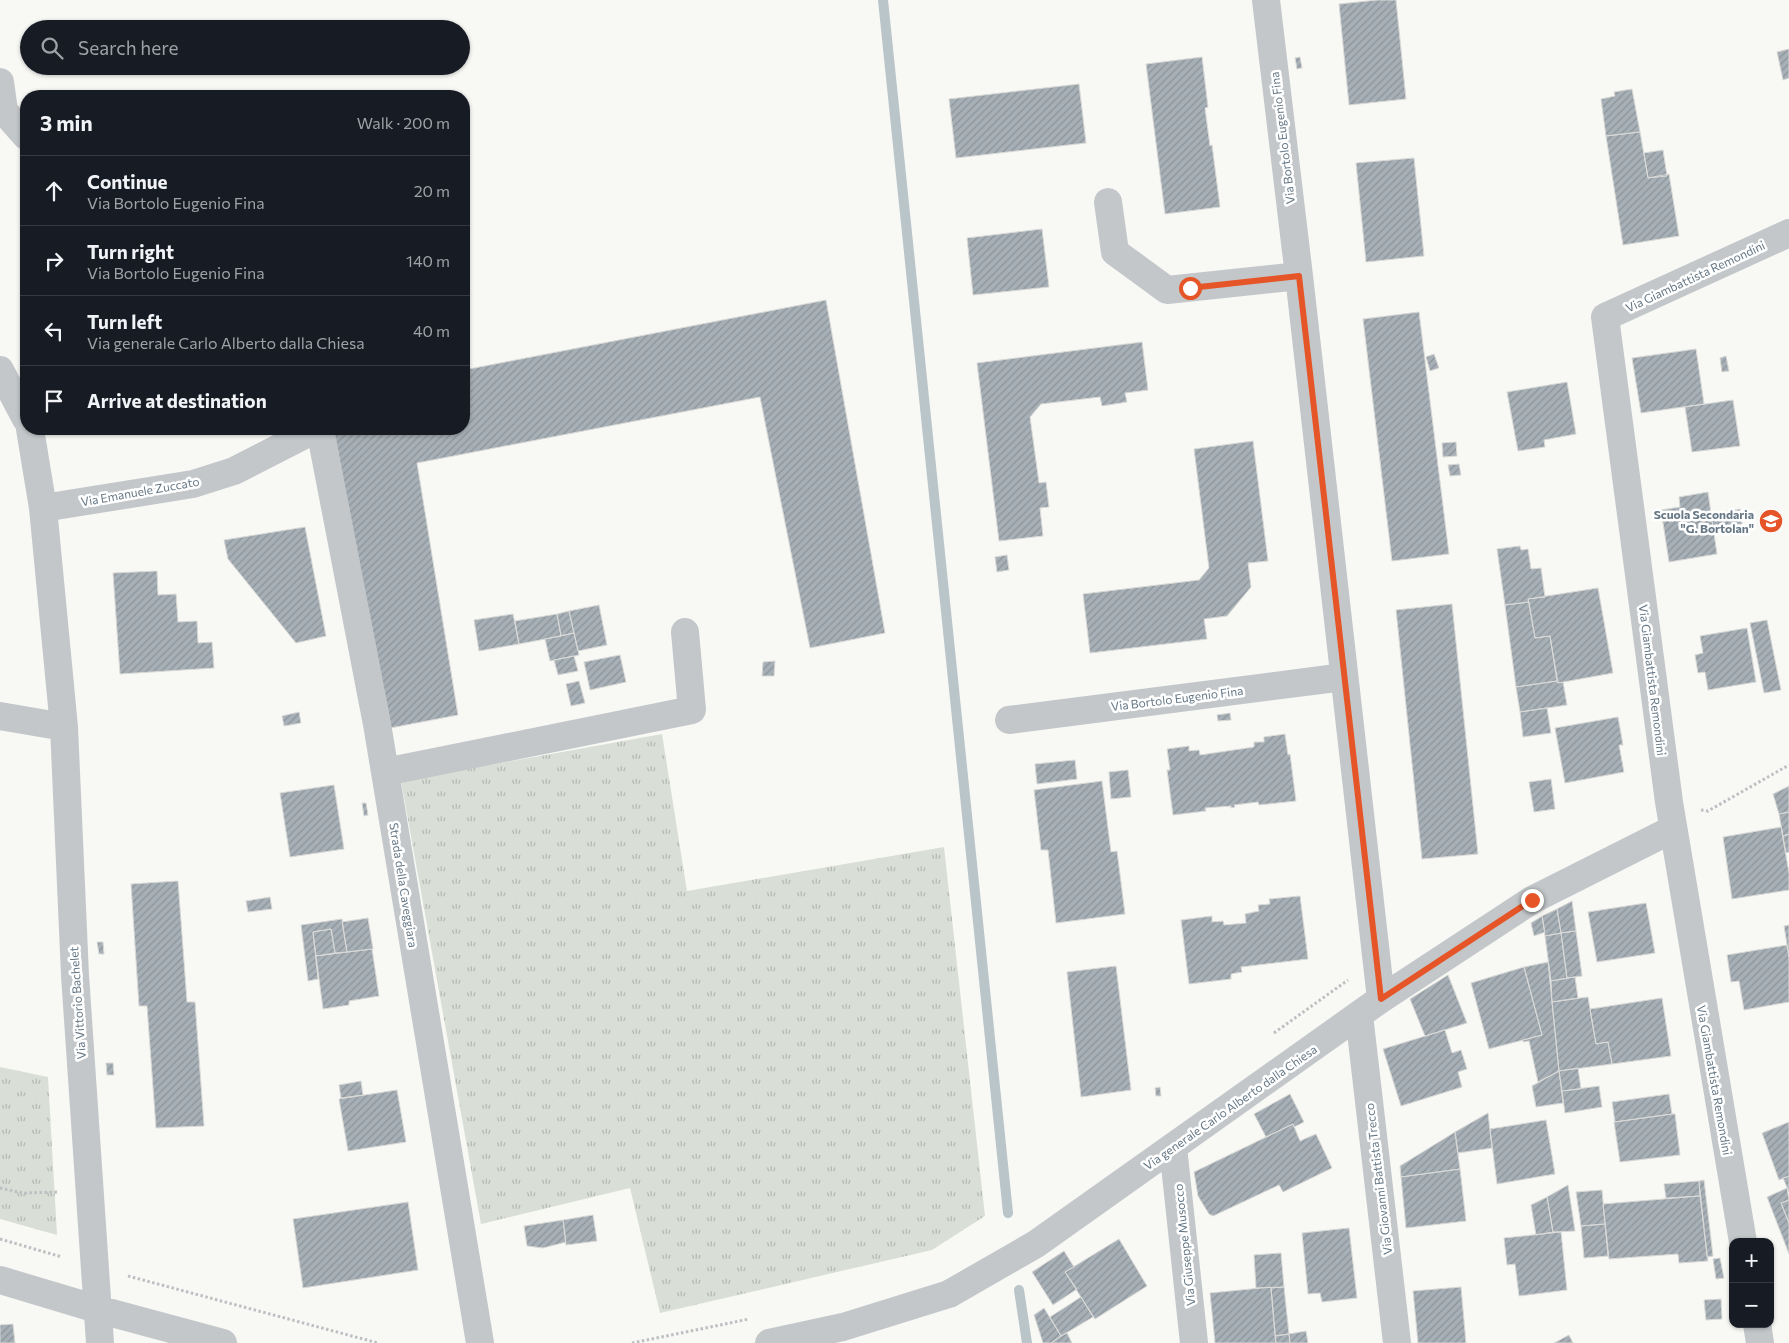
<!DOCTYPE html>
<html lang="en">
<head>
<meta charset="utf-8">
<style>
	:root { --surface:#171b24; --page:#20242c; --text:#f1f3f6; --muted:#9ea1a6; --line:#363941 }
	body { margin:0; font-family:Commissioner,sans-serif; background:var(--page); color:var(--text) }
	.controls { position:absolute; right:15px; bottom:15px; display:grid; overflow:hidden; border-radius:10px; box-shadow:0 1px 4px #0004 }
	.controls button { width:45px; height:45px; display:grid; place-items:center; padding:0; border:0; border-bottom:1px solid var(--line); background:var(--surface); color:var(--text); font:25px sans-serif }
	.stop { position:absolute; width:15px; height:15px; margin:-11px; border:4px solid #e55527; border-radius:50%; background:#fff }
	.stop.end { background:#e55527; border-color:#fff; box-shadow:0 1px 5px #0008 }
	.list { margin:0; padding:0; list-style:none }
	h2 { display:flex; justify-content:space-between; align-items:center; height:65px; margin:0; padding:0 20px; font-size:21px }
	h2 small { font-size:16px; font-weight:400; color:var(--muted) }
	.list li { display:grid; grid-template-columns:32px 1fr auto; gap:15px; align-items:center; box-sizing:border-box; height:70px; padding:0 20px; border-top:1px solid var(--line) }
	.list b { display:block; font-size:19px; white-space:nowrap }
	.list p { margin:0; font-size:16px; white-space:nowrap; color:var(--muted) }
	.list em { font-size:16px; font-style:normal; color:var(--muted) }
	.icon { flex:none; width:28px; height:28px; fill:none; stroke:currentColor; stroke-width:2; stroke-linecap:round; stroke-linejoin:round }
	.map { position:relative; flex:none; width:1789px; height:1343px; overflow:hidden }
	.search { position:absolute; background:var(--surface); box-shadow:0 1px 4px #0004; left:20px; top:20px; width:450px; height:55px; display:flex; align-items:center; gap:12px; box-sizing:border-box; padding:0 18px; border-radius:28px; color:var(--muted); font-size:19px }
	.panel { position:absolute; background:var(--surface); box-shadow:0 1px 4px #0004; left:20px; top:90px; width:450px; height:345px; border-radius:20px }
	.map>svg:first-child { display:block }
	.park { fill:url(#park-tufts) }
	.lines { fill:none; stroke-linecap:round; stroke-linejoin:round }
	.stream { stroke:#b9c5c9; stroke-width:10 }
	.building { fill:url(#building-hatch); stroke:#d9d9d7 }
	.path { stroke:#bdbfc2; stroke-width:3; stroke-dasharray:2.5 2.5; stroke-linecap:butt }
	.minor { stroke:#c3c7ca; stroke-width:28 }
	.route { stroke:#e55527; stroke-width:6 }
	.labels { text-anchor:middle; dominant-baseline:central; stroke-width:5; stroke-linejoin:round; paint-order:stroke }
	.street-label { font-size:12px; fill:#667886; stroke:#fff }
	.poi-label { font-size:12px; font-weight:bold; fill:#667886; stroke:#fff; text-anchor:end }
</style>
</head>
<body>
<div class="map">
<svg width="1789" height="1343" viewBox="0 0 1789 1343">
	<defs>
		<pattern id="park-tufts" width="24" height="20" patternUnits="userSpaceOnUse" patternTransform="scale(1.25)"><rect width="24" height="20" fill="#d9dfd6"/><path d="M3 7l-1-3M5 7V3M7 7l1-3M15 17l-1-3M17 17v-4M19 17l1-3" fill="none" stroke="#b4bab3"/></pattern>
		<pattern id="building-hatch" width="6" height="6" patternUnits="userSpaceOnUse" patternTransform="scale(1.25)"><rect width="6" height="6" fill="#a7b0b6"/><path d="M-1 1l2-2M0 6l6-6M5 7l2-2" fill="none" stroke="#8c949a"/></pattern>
	</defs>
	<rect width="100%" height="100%" fill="#f8f8f5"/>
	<path class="park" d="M662,734L687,891L944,847L985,1216L932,1250L660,1313L630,1188L481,1224L401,781Z
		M0,1067L48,1077L57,1235L0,1219Z"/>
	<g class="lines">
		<path class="stream" d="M883,0L1008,1213
			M1019,1290L1027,1343"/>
	</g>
	<path class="building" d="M1377,0H1396L1406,99L1349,105L1339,4Z
		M1789,49V78L1783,80L1777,52Z
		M1202,57L1208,107L1205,108L1210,146L1212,145L1220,207L1165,214L1146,64Z
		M1300,57L1302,68L1297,69L1295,58Z
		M1079,84L1086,143L956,158L949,99Z
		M1632,89L1640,132L1606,136L1601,99L1615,96L1614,92Z
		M1640,132L1648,178L1669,174L1679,236L1623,245L1606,136Z
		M1663,150L1667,176L1648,178L1644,153Z
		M1414,158L1424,256L1366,262L1356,163Z
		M1042,229L1049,287L973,295L967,238Z
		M826,300L885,633L810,648L760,397L417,463L458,715L385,729L329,429H464V370Z
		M1419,312L1449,554L1392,561L1363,319Z
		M1142,342L1148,390L1125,393L1127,402L1102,406L1100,397L1041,404L1030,417L1039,483L1046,482L1049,507L1040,508L1043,536L999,541L977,363Z
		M1696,349L1704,404L1641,413L1632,358Z
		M1434,354L1439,368L1430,371L1426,357Z
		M1726,356L1729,371L1722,372L1720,358Z
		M1567,382L1576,434L1544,440L1545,447L1518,451L1507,392Z
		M1733,400L1740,446L1692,452L1685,407Z
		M1253,441L1268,561L1248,563L1251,587L1227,616L1204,619L1207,639L1090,653L1083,594L1199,580L1209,568L1194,449Z
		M1456,442L1457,456L1443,457L1442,443Z
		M1459,464L1461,475L1450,476L1448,465Z
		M1708,492L1717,554L1669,562L1661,510L1680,507L1679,497Z
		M1740,509L1742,524L1713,528L1711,514Z
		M305,527L326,636L296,643L228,559L224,540Z
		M1520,546L1521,550L1528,549L1531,569L1541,568L1545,597L1528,599L1529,602L1505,605L1497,549Z
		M1007,555L1009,570L997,572L995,557Z
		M157,571L158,595L176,594L178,622L197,621L198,643L212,642L214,668L120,674L113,573Z
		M1598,588L1613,673L1558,683L1550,636L1535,638L1528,599Z
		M1529,602L1535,638L1550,636L1557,681L1516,687L1505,605Z
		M1452,604L1478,854L1422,859L1396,610Z
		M599,605L607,645L578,651L569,611Z
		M569,611L574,633L561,636L557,614Z
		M513,614L519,644L479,651L474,620Z
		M557,614L561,636L519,644L515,621Z
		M1767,620L1781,690L1764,693L1750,623Z
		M1747,628L1756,682L1708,690L1705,672L1698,673L1695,655L1703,653L1700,636Z
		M574,633L579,655L550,661L545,639Z
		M620,655L626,682L590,690L584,662Z
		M574,656L578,671L558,675L554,660Z
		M775,661L774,676H762L763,662Z
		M579,681L585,703L571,706L566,684Z
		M1557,681L1558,683L1563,682L1567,705L1520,712L1516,687Z
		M1547,708L1551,733L1523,737L1520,712Z
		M299,712L301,723L284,726L282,716Z
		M1230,713L1231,720L1218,721L1217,715Z
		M1618,717L1623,745H1619L1624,772L1565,783L1555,728Z
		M1285,734L1288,755L1290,754L1296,801L1259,805L1258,802L1234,805L1235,807L1231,808V806L1205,808L1206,811L1173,815L1167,770H1170L1167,749L1189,746V751L1199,750L1200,755L1254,747V742H1264V737Z
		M1075,760L1077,779L1037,784L1035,764Z
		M1128,770L1131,797L1111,799L1109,772Z
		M1551,779L1555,809L1534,812L1529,782Z
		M1102,781L1111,852L1117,851L1125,914L1056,923L1048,850H1041L1034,790Z
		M334,785L344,849L290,857L280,793Z
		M1789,786V812L1779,814L1773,794Z
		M362,803H366L368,815L364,816Z
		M1789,812V834L1783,836L1779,814Z
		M1781,827L1789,873V890L1732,899L1723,837Z
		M1789,834V852L1786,853L1783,836Z
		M178,881L187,1002H195L204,1126L156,1128L147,1006H139L131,884Z
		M1300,896L1308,959L1241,967L1242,972L1231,974V979L1189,984L1181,920L1212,916V922L1223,921L1224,925L1246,923L1245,914L1259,911L1258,905L1270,904L1269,899Z
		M270,897L272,909L248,912L246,901Z
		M1572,901L1576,931L1561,933L1557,909Z
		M1646,903L1655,953L1597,962L1588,912Z
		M1557,909L1561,933L1545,936L1542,916Z
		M1542,916L1545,932L1534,936L1531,923Z
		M368,918L373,949L347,952L342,922Z
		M342,919L347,952L335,953L331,929L313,932L318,979L308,981L301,925Z
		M1789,925V957L1784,926Z
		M331,929L335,953L316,956L313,932Z
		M1576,931L1582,976L1567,978L1561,933Z
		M1561,933L1567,978L1551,981L1545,936Z
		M97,942H103L104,954H99Z
		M1787,945L1789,957V1002L1744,1010L1739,981L1731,982L1727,955Z
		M372,949L379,996L349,1001V1005L323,1009L316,956Z
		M1548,962L1559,1071L1538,1082L1529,1041L1523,1042V1040L1542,1035L1524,967Z
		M1116,966L1131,1090L1081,1097L1067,972Z
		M1524,967L1542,1035L1489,1049L1471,983Z
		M1448,975L1467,1023L1425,1036L1410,999Z
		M1575,977L1578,998L1552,1002L1551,981Z
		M1588,997L1596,1044L1608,1042L1612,1064L1559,1071L1552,1002Z
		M1662,998L1671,1056L1612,1064L1608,1042L1596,1044L1590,1009Z
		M1445,1030L1452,1053L1461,1050L1467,1069L1458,1072L1462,1087L1401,1106L1383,1049Z
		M106,1063H113L114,1075H107Z
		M1578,1068L1581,1089L1562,1091L1559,1071Z
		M1559,1071L1563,1103L1536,1107L1532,1086Z
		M361,1081L363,1095L341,1098L339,1085Z
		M1599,1086L1602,1107L1565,1113L1562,1091Z
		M1160,1087L1161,1096H1156L1155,1088Z
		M397,1090L406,1142L348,1151L339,1099Z
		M1290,1094L1304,1122L1294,1127L1293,1124L1266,1137L1254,1114Z
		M1669,1094L1672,1114L1615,1122L1612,1102Z
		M1488,1113L1492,1148L1458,1153L1455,1132Z
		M1672,1114H1675L1680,1155L1620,1162L1614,1122Z
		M1546,1120L1555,1174L1497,1184L1490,1129Z
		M1789,1122V1176L1779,1180L1762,1133Z
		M1293,1124L1300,1141L1316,1134L1332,1168L1283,1192L1279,1185L1213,1216L1209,1214L1198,1196L1194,1172Z
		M1455,1132L1460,1169L1401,1177L1400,1166Z
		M1460,1169L1466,1221L1406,1228L1401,1177Z
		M1789,1176V1192L1783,1178Z
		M1704,1180L1713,1256L1707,1257L1699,1181Z
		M1699,1181L1700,1196L1666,1198L1664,1184Z
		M1568,1185L1575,1231L1553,1232L1547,1197Z
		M1787,1188L1789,1200L1781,1203L1789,1223V1254L1767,1197Z
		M1602,1190L1605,1224L1581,1226L1576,1192Z
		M1700,1196L1708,1261L1679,1263L1678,1254L1609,1259L1603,1204Z
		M1547,1197L1553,1232L1536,1235L1531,1205Z
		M1789,1200V1223L1781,1203Z
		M408,1202L418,1270L303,1288L293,1219Z
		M593,1215L597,1241L566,1245L563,1220Z
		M563,1220L566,1242L543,1248L527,1246L524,1226Z
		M1605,1224L1608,1256L1584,1258L1581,1226Z
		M1349,1228L1357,1298L1322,1302L1320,1293L1308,1294L1302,1233Z
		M1561,1232L1567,1290L1519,1296L1515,1264L1507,1265L1504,1238Z
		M1119,1239L1147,1286L1095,1319L1065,1272Z
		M1064,1251L1074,1267L1065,1272L1077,1289L1053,1305L1032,1272Z
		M1281,1253L1284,1287L1256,1288L1254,1255Z
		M1720,1258L1724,1278L1716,1279L1713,1259Z
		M1271,1287L1276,1343H1215L1210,1293Z
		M1284,1287L1289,1334L1275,1336L1271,1288Z
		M1461,1287L1466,1343H1418L1413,1291Z
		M1081,1297L1093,1317L1061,1336L1050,1317Z
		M1721,1299L1722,1319L1706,1320L1704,1300Z
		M1044,1308L1061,1336L1051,1343H1043L1034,1315Z
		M13,1324L15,1343H0V1325Z
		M1306,1331L1308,1343H1290L1289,1334Z
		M1067,1333L1072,1343H1051L1061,1336Z
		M1289,1334L1290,1343H1276L1275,1336Z
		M1569,1335L1573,1343H1554Z"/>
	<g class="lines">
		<path class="path" d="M1701,810L1708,811L1789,765
			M1274,1033L1348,980
			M0,1188L23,1193L59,1192
			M0,1239L62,1257
			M128,1276L378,1343
			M632,1343L749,1319"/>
		<path class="minor" d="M1266,0L1299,276L1381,999
			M0,82L4,111L26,136
			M1108,202L1115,252L1167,290L1299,276
			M0,370L26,419
			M30,429L43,508L64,727L75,975L100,1343
			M320,429L377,724L480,1343
			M43,508L193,484L234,471L316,429
			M0,716L64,727
			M1009,720L1344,677
			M385,772L692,710L685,632
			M1359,1015L1397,1343
			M1173,1147L1194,1343
			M1743,1242L1669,802L1605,317L1789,233
			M0,1280L97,1309L223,1343
			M1757,1324L1760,1343
			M769,1343L843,1327L949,1294L1036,1244L1381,999L1532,900L1673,829"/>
	</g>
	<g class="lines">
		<path class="route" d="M1190,288L1299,276L1381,999L1532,900"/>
	</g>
	<defs>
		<g id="school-disc" transform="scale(1.25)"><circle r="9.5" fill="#e55527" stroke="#fff"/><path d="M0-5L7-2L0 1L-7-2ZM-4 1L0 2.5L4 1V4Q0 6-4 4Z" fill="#fff"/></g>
	</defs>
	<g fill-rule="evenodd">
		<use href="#school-disc" x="1771" y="521"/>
	</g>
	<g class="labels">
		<g class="street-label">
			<text transform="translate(1282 138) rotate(-97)">Via Bortolo Eugenio Fina</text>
			<text transform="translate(1695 276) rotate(-25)">Via Giambattista Remondini</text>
			<text transform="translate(140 491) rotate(-10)">Via Emanuele Zuccato</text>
			<text transform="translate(1653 680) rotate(83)">Via Giambattista Remondini</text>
			<text transform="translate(1177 698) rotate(-7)">Via Bortolo Eugenio Fina</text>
			<text transform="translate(404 885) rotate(81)">Strada della Caveggiara</text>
			<text transform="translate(77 1003) rotate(-94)">Via Vittorio Bachelet</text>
			<text transform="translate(1715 1080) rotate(80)">Via Giambattista Remondini</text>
			<text transform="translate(1230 1107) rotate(-35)">Via generale Carlo Alberto dalla Chiesa</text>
			<text transform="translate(1378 1179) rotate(-97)">Via Giovanni Battista Trecco</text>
			<text transform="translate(1184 1245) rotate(-96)">Via Giuseppe Musocco</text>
		</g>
		<g class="poi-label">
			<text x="1754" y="514">Scuola Secondaria<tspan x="1754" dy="14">"G. Bortolan"</tspan></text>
		</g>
	</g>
</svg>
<div class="controls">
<button>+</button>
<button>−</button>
</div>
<div class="stop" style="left:1190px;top:288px"></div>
<div class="stop end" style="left:1532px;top:900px"></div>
<div class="search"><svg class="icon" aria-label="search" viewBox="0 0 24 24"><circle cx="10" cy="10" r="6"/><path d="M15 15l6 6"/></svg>Search here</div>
<section class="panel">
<h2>3 min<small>Walk · 200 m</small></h2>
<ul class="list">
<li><svg class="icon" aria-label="ahead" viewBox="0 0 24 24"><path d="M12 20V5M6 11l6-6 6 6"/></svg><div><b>Continue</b><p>Via Bortolo Eugenio Fina</p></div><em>20 m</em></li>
<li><svg class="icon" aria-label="right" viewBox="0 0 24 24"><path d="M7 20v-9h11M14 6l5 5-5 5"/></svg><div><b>Turn right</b><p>Via Bortolo Eugenio Fina</p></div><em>140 m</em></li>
<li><svg class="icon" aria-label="left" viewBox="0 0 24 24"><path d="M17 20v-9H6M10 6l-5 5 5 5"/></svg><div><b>Turn left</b><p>Via generale Carlo Alberto dalla Chiesa</p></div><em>40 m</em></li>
<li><svg class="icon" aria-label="arrive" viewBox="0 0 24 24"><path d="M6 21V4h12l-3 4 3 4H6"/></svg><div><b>Arrive at destination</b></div></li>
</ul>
</section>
</div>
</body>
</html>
